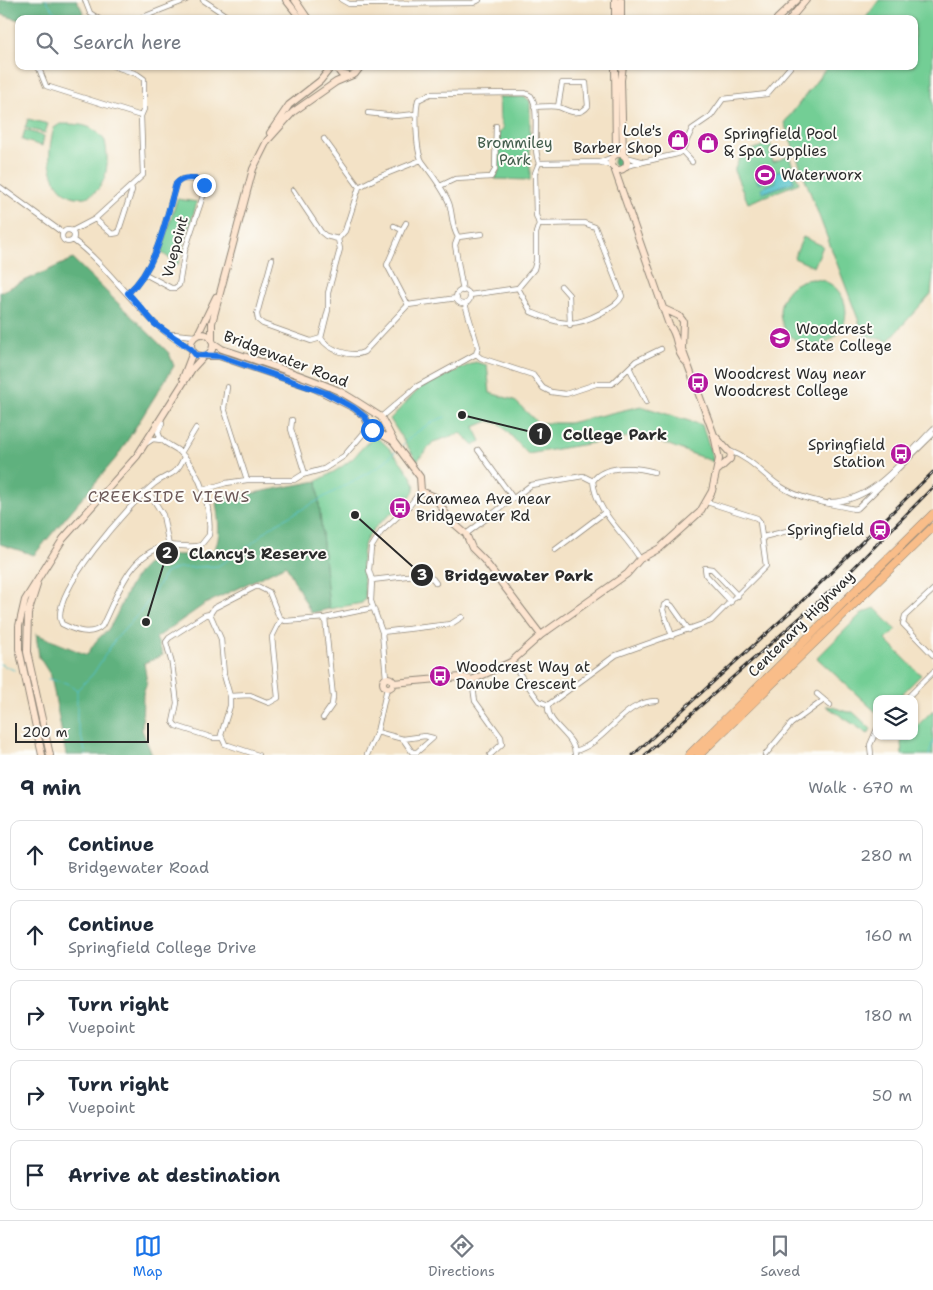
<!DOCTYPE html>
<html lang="en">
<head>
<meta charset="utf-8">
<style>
	:root { --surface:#fff; --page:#f2f2f3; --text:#1f2937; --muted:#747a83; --line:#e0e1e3; --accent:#1a73e8 }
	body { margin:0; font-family:"Shantell Sans",sans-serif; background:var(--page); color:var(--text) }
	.controls { position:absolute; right:15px; bottom:15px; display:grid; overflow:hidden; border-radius:10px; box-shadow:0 1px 4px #0004 }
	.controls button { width:45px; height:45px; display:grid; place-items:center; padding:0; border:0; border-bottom:1px solid var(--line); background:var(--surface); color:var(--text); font:25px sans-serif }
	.scale { position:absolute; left:15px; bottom:12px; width:134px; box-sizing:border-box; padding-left:5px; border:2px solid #2b2b2b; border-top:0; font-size:14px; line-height:18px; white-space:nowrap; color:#2b2b2b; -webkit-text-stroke:4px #fdfcf7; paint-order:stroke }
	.stop { position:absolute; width:15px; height:15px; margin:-11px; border:4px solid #1a73e8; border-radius:50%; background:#fff }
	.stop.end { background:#1a73e8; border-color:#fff; box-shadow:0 1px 5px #0008 }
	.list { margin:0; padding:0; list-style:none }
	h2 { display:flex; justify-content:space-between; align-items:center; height:65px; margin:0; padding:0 20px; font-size:21px }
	h2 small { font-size:16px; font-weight:400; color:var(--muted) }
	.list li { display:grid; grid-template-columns:32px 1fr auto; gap:15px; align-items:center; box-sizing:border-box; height:70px; margin:0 10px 10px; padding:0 10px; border:1px solid var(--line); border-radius:10px }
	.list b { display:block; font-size:19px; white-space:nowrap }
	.list p { margin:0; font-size:16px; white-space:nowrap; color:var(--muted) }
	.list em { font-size:16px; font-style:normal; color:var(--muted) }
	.icon { flex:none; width:28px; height:28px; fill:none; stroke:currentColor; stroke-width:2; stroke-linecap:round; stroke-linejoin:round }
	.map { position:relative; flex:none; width:933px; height:755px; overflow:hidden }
	.search { position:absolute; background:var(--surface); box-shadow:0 1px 4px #0004; left:15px; right:15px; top:15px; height:55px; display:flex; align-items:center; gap:12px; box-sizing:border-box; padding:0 18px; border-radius:10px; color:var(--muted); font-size:19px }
	.sheet { height:465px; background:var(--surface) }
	nav { display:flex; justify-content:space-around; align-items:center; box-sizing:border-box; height:70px; border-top:1px solid var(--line); background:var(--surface); font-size:14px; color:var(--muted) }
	nav a { display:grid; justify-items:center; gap:2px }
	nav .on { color:var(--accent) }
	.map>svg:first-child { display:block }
	.green { fill:#73ce95; stroke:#4f7c60 }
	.forest { fill:#5eb17e; stroke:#446e54 }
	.water { fill:#55c2ca; stroke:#40767a }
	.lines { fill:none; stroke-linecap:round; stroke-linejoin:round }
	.stream { stroke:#55c2ca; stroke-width:1 }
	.street-casing { stroke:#8f8678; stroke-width:6 }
	.secondary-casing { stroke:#8f8678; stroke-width:8 }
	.highway-casing { stroke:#8f8678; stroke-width:9 }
	.street { stroke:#fff; stroke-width:4.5 }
	.secondary { stroke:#fde5d0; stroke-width:6 }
	.highway { stroke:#f9bd89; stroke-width:8 }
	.rail-casing { stroke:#2b2b2b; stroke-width:3 }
	.rail { stroke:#fdfcf7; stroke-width:1; stroke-dasharray:4; stroke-linecap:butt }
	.route { stroke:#1a73e8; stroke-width:6 }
	.labels { text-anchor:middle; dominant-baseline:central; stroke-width:4; stroke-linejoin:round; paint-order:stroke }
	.poi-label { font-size:15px; fill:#2b2b2b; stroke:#fdfcf7; text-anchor:start }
	.park-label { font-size:15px; fill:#415c4b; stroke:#fdfcf7 }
	.street-label { font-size:15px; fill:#2b2b2b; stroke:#fdfcf7 }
	.neighbourhood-label { font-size:16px; letter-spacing:1px; fill:#6b5857; stroke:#fdfcf7 }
	.leader { fill:none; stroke:#2b2b2b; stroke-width:2 }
	.callout-dot { fill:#2b2b2b; stroke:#fdfcf7; stroke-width:2 }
	.mark-label { font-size:15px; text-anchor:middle; font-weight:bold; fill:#fff }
	.callout-label { font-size:16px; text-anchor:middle; font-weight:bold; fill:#2b2b2b; stroke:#fdfcf7; stroke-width:4; stroke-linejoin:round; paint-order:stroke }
</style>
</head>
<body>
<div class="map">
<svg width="933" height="755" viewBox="0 0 933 755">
	<rect width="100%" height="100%" fill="#fdfcf7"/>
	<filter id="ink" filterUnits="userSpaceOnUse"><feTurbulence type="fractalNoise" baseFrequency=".02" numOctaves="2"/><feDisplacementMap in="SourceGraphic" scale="10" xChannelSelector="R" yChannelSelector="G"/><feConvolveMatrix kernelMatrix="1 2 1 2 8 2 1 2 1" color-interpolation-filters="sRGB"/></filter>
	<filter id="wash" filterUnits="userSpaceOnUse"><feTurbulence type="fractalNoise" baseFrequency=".0096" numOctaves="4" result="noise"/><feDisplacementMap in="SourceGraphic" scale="20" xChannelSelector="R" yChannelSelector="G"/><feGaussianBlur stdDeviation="1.12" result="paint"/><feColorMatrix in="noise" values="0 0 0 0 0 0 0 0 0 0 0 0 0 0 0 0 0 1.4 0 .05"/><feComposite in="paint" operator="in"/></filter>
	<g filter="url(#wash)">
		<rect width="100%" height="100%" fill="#f3e2c6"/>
		<path class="green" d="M879,0H933V274L931,294L888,341L864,335L784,123L828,66H914V19H865Z
			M499,97H525L530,101V180L495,179L499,170V133L503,129L500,119Z
			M28,119L48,124L45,133L25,128Z
			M60,124C80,124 93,124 105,141C122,223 29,213 54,128Z
			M25,130L44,136L42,146L22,140Z
			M770,143L772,149L769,150L773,162L789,156L799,183L748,203L734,171L739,159L745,156L744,153Z
			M177,199L197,202L178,265L161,252Z
			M803,237L823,246L814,267L794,258Z
			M780 312a33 33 0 1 1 66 0a33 33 0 1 1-66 0Z
			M475,362L487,365L490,393L514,400L538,423H569L641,406L702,425L714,462L669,445L634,436L528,454L500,424L489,421L474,427L481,441L474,446L461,433L433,442L417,461L390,419L420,388Z
			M376,438C384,439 412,474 414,483C415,486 414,488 414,491C400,513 369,522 363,549C359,567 366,582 365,599L362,603L329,609L317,481C329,475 341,468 352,459C360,452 365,441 376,438Z
			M875,608L896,630L886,640L921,675L897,699H877V713L817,658L862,613Z
			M826,706C837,706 842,713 853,712L871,729L868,734Z
			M933,710V755H902L901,742L907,736H914V729Z"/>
		<path class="forest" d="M0,0H77L83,12L81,19L19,20L0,14Z
			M613 162a6 6 0 1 1 12 0a6 6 0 1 1-12 0Z
			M73,259L169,353L174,366L117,457L34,555L0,544V292Z
			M317,481L329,609L311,613L286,565L205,604L156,638L163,655L144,663L147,683L143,694L142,730L152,755H66L51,676L39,657L36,634L87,655C91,649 94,643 98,639C100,636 104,634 107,631C122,611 126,582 146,565C181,535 231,590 216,503L231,493H254Z"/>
		<path class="water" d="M789,167L794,182L763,193L761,188L776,182L773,173Z
			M763,170L766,171L768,179L759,184L756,178L757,174L762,173Z"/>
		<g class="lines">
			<path class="stream" d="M46,0L60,19
				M401,447C414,433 427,423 445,417
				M0,664L14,670
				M48,679L67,683L77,690V721L86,755
				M77,690L93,674L114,641L142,610L166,573L177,568L218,566L249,546L272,526L380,466L396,451
				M929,755L933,741"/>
		</g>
	</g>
	<g filter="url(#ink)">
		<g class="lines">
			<g class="street-casing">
				<path id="street" d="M85,0L90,13L99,19
					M203,0L231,19
					M342,0L349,4L473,3L479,0
					M138,19L186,0
					M38,66L46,86L141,116
					M534,107C541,107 552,105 559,107C568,111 580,117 588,106L586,83H562L558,107
					M368,113L396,116L416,114
					M324,139L359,187
					M682,151L692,162
					M626,157L641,161
					M421,160L376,178L359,187L345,231L338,239L340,249L328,293V310L321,338C328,350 352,358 364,352L408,305L457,298
					M600,162L613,157
					M539,163L599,162L612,166
					M626,166L677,154L682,151L692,129L711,116L723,99L767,94L791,66
					M440,186L455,179L491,177L495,170L496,126
					M0,187L63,233
					M293,190L321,232L326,236L338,239
					M95,219L112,234L118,233L132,190L131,187
					M394,226L402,230L406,223
					M62 236a6 6 0 1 1 12 0a6 6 0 1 1-12 0Z
					M402,230L387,265L408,305
					M72,231L95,219L143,175L141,116L144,109V79L137,74L113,66
					M458,237L482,234
					M73,240C116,272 143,325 191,349
					M272,259L257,314L258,320L263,324L311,341L321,338
					M561,286L569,295L570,325
					M518,288L531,312C561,324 571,329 601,313C609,308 618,305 622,296L595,227L584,223L539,224
					M456 297a7 7 0 1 1 14 0a7 7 0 1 1-14 0Z
					M463,291L455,245L458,237C451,226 453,215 449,203C443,188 432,175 422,161C416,151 415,112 418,100L430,94L525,93L531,96C541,111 531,144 539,163
					M128,293C158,266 165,221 176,184L182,179L200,180L204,185V193L185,250L179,285L175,288H171L145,274
					M470,295L518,288L534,269L536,261V233L539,224L536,215L535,173L539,163
					M173,334L195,336
					M476,354L481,358L533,375L543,388L551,392L566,394L596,384H612L636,361L661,349
					M630,369L646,402
					M227,387L224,408L247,480H294L302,475L324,469L344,456L369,427
					M381,417L416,387L476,354L478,347L465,304
					M161,419L162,423L158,432C161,444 172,445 180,452C200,471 212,508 209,535L201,545C190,549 178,544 166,546C129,554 117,596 102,626C91,637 74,630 62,624C46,596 132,502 154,484C168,473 176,477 184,457
					M292,420L291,429L305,474
					M147,443L153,439L161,440
					M478,450L513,498
					M730,451C753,460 762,474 780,486C803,501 828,503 854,509L858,508L933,434
					M181,453L196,428
					M593,481C604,464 637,467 654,472
					M203,490L226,483L247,480
					M148,491L163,515L169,546
					M830,502C874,502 903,459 933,429
					M466,534L531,485L583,476L593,481C596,513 625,533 640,559
					M763,537L787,531L801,535
					M555,550L604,513
					M372,580L424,574L433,579L436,583
					M933,590L905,616L903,624L933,655
					M731,602L706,575L705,568L712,569L738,596
					M210,614L205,615L169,638L166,642L172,664L177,703L173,722L176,726L213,738H222
					M382,632L451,624L462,617
					M672,636L663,610L664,605L668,603L672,606L689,630
					M511,662L539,701L548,705L616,655L711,621L766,566L760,522L757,518L707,502
					M386,678L382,632L371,601L372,580L369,570L371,548L381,532L410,505L421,491
					M472,680L475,701L501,737L502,744L490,755
					M817,694L830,705
					M230,696L250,695L269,703L278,698L272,637L281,619
					M906,699L933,672
					M548,705C546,725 576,735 575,755
					M323,718L332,705L333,697L325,618
					M377,732L403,739L425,736L433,738L417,752H412L403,739
					M575,751C607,743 623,700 657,701
					M258,755L225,744L221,735L230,706V696L224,675L221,639L210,614L214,608L257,586L269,592L279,617L285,621L325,618L372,608
					M367,755L377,732L387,688
					M765,755L791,724L824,700
					M871,755L870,745L877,729"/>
			</g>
			<g class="secondary-casing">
				<path id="secondary" d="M286,0L301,19
					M295,0L308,19
					M621,0V19
					M615,19V0
					M777,19L797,0
					M790,19L806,0
					M335,66L341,74L348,76
					M615,66L616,154
					M623,66L621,80L623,155
					M270,133L289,105L320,81L332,66
					M611 162a8 8 0 1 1 16 0a8 8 0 1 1-16 0Z
					M614,168L669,325C680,337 674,352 687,363
					M191 345a11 11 0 1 1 22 0a11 11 0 1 1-22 0Z
					M198,334L216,297
					M212,340V323L253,169L267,141L293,112L336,82L355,74L361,66
					M213,343L222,349C261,362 301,374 339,391C354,399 368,409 381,417L393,440
					M207,356H219L314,388L354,408L365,417L370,428L393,441L420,477L421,491L435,497L450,520L466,534L472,548L484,560L541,635
					M183,378L193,352
					M714,435L731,454L730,459L718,470
					M37,585L28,613L27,652L50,755
					M383 683a5 5 0 1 1 10 0a5 5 0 1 1-10 0Z
					M393,683L461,677L472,680L511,662L541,635L627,574L640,559L660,548L700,512L712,491L719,459L714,435L682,349L683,321L679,316L664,309
					M42,755L19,649V626L25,600L63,539L137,456L192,369L203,357"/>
			</g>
			<g class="highway-casing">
				<path id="highway" d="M689,755L933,514
					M699,755L933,527"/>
			</g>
			<use href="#street" class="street"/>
			<use href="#secondary" class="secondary"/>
			<use href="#highway" class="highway"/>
			<g class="rail-casing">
				<path id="rail" d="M633,755L800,603L933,472
					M645,755L837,585L933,487"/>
			</g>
			<use href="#rail" class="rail"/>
		</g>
	</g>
	<g class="lines" filter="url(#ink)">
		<path class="route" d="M204,185C198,176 183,176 176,184C165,221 158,266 128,293L155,324L191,349L196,355L219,356L326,393L354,408L365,417L372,430"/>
	</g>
	<defs>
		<g id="shop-disc" transform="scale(1.125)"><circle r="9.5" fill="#b5179e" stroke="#fdfcf7"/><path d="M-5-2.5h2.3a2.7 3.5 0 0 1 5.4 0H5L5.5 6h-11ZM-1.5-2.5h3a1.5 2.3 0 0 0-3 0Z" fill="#fff"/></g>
		<g id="stadium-disc" transform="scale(1.125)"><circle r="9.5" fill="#b5179e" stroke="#fdfcf7"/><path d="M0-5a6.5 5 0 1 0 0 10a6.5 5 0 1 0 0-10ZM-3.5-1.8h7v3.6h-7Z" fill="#fff"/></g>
		<g id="school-disc" transform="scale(1.125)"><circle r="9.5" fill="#b5179e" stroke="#fdfcf7"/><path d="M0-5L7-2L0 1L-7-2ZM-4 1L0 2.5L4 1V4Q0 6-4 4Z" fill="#fff"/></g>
		<g id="bus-disc" transform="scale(1.125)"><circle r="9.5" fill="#b5179e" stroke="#fdfcf7"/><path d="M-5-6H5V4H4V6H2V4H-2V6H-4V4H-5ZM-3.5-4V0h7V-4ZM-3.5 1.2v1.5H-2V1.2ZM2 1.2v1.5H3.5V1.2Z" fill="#fff"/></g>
		<g id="station-disc" transform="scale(1.125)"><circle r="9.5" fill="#b5179e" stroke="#fdfcf7"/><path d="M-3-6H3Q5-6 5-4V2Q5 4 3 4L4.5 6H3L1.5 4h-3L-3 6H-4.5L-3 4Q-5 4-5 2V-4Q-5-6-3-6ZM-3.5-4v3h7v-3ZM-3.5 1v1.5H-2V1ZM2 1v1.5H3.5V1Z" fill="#fff"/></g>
	</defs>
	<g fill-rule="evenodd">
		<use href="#shop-disc" x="678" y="140"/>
		<use href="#shop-disc" x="708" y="143"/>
		<use href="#stadium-disc" x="765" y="175"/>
		<use href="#school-disc" x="780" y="338"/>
		<use href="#bus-disc" x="698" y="383"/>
		<use href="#bus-disc" x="901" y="454"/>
		<use href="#bus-disc" x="400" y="508"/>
		<use href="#station-disc" x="880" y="530"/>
		<use href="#bus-disc" x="440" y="676"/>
	</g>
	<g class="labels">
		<g class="poi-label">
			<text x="662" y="131" text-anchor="end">Lole's<tspan x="662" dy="17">Barber Shop</tspan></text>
			<text x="724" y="134">Springfield Pool<tspan x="724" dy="17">&amp; Spa Supplies</tspan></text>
			<text x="781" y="175">Waterworx</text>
			<text x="796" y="329">Woodcrest<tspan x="796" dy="17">State College</tspan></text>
			<text x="714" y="374">Woodcrest Way near<tspan x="714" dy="17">Woodcrest College</tspan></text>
			<text x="885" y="445" text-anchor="end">Springfield<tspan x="885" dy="17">Station</tspan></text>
			<text x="416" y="499">Karamea Ave near<tspan x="416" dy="17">Bridgewater Rd</tspan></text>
			<text x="864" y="530" text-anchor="end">Springfield</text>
			<text x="456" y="667">Woodcrest Way at<tspan x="456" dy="17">Danube Crescent</tspan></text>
		</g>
		<g class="park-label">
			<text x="515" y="143">Brommiley<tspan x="515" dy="17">Park</tspan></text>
		</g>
		<g class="street-label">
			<text transform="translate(175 247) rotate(-75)">Vuepoint</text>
			<text transform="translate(286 359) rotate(21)">Bridgewater Road</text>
			<text transform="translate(801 624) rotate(-45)">Centenary Highway</text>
		</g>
		<g class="neighbourhood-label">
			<text x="169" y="496">CREEKSIDE VIEWS</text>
		</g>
	</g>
	<path class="leader" d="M462 415L540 434M146 622L167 553M355 515L422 575"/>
	<g class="callout-dot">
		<circle cx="462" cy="415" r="5"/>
		<circle cx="146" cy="622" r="5"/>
		<circle cx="355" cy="515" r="5"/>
		<circle cx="540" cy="434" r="12"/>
		<circle cx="167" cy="553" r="12"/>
		<circle cx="422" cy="575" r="12"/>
	</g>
	<g class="mark-label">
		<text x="540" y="439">1</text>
		<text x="167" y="558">2</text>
		<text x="422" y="580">3</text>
	</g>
	<g class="callout-label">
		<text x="615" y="440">College Park</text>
		<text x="258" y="559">Clancy's Reserve</text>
		<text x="519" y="581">Bridgewater Park</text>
	</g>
</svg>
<div class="controls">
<button><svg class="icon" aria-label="layers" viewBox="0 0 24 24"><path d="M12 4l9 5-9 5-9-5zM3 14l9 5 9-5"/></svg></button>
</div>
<div class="scale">200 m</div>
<div class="stop" style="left:372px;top:430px"></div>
<div class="stop end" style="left:204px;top:185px"></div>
<div class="search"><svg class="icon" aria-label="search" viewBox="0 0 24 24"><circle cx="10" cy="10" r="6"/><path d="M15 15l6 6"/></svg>Search here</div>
</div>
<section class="sheet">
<h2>9 min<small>Walk · 670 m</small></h2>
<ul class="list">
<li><svg class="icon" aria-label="ahead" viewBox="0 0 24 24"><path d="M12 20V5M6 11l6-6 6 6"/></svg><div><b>Continue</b><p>Bridgewater Road</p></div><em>280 m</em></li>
<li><svg class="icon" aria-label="ahead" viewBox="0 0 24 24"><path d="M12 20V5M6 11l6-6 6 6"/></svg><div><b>Continue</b><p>Springfield College Drive</p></div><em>160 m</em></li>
<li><svg class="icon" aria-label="right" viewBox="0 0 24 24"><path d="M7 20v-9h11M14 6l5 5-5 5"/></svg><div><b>Turn right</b><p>Vuepoint</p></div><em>180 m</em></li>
<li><svg class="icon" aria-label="right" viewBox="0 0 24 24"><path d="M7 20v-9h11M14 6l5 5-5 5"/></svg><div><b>Turn right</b><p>Vuepoint</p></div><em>50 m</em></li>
<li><svg class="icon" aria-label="arrive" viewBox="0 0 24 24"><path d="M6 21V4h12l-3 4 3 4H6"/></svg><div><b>Arrive at destination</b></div></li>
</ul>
</section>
<nav>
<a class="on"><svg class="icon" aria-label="map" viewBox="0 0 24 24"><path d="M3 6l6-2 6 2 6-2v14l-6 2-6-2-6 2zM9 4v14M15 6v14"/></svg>Map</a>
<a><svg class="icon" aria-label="directions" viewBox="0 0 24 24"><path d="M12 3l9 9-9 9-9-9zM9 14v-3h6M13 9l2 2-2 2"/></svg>Directions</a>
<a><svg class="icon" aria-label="saved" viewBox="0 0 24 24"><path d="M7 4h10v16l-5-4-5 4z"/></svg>Saved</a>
</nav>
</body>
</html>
